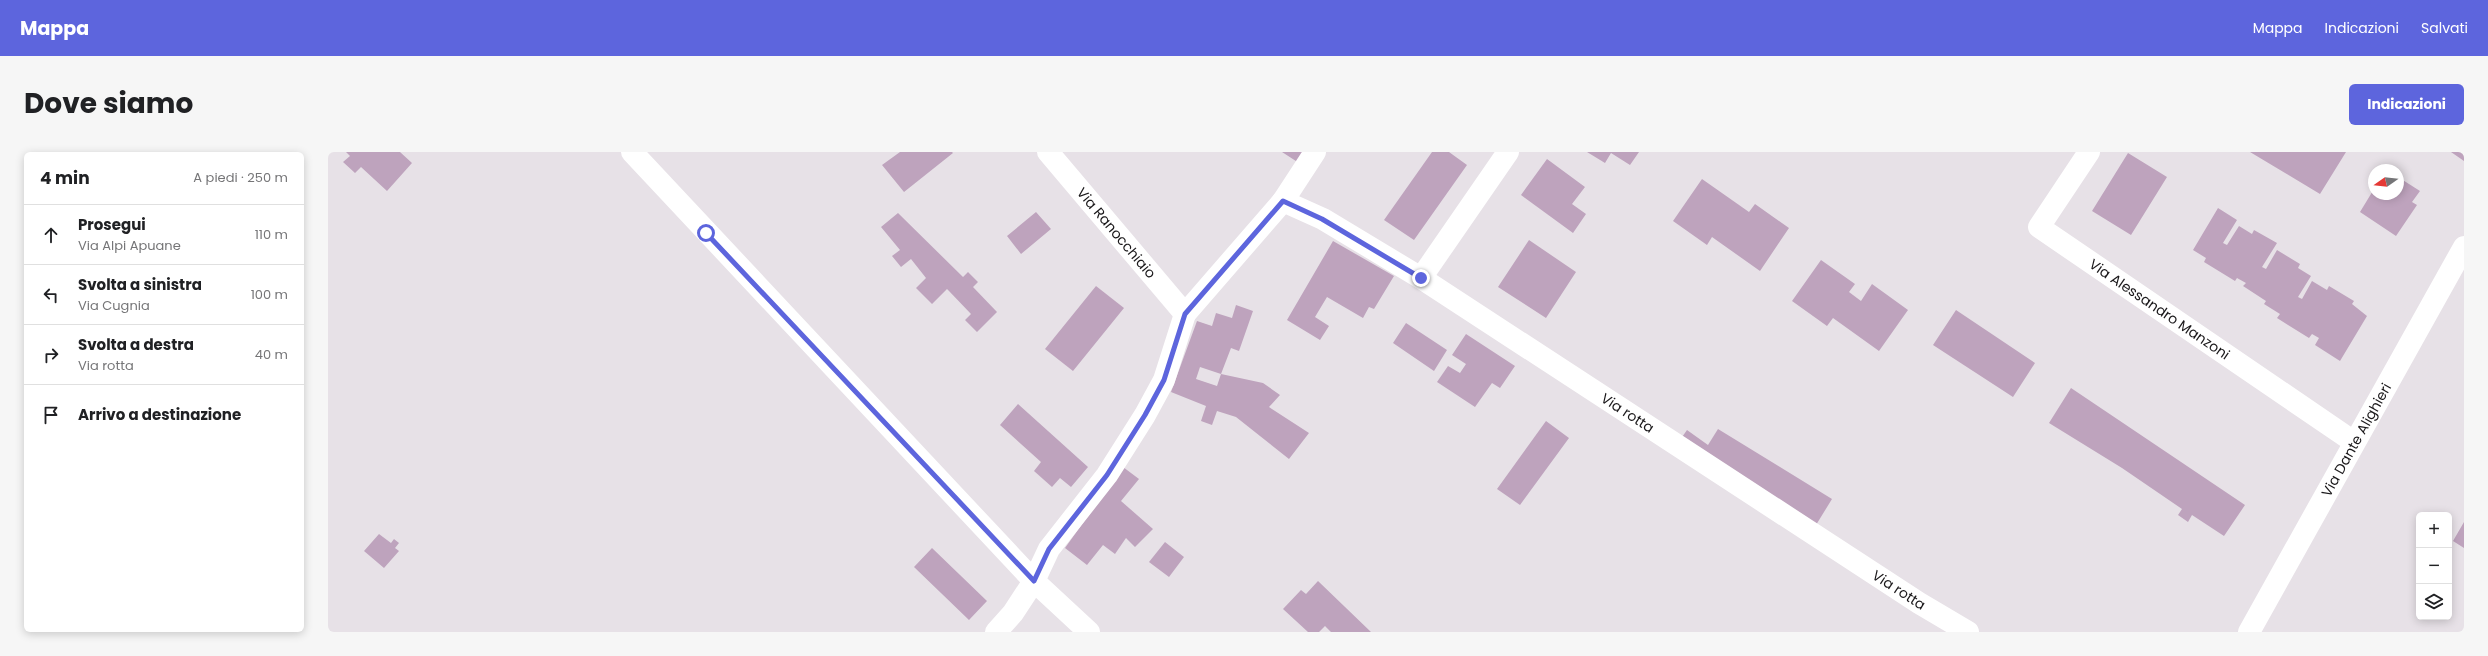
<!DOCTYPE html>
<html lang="it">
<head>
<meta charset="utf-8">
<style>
	:root { --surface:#fff; --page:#f6f6f6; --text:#202124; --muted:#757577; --line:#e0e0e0; --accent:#5d65dd }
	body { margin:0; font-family:Poppins,sans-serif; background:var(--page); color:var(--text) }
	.controls { position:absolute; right:12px; bottom:12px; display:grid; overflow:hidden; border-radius:6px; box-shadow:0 2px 10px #0003 }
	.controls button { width:36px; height:36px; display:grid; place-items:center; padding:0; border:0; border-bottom:1px solid var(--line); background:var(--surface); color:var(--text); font:20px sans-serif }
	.compass { position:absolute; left:2040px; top:12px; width:36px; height:36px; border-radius:50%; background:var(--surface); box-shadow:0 2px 10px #0003; rotate:256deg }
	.stop { position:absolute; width:12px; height:12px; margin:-9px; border:3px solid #5d65dd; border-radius:50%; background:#fff }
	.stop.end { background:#5d65dd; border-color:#fff; box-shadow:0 1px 4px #0008 }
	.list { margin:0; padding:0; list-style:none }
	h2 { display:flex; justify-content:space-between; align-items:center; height:52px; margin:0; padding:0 16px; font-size:17px }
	h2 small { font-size:13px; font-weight:400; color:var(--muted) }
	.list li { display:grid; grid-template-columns:26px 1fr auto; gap:12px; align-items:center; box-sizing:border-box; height:60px; padding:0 16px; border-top:1px solid var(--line) }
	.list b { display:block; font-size:15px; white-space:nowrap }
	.list p { margin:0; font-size:13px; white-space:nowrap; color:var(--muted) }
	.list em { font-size:13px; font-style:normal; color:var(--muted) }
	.icon { flex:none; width:22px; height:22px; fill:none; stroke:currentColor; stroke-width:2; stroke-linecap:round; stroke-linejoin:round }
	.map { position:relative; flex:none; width:2136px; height:480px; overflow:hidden; border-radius:6px }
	header { display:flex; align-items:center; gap:24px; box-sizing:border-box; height:56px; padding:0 20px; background:var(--accent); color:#fff }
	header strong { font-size:19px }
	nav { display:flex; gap:22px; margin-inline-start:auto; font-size:14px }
	.intro { display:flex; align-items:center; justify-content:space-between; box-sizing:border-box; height:96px; padding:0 24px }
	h1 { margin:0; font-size:28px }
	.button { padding:10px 18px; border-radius:6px; background:var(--accent); color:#fff; font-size:14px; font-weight:700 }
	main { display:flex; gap:24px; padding:0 24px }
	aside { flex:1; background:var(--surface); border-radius:6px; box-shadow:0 2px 10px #0003 }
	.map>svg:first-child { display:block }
	.building { fill:#bea3bd }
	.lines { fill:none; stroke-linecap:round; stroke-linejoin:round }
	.minor { stroke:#fff; stroke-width:22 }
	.secondary { stroke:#fff; stroke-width:22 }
	.route { stroke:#5d65dd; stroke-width:5 }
	.labels { text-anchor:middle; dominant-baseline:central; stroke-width:3.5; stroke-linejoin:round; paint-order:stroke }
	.street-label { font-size:14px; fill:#1a181a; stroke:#e7e1e7 }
</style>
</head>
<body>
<header>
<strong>Mappa</strong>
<nav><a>Mappa</a><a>Indicazioni</a><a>Salvati</a></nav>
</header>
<div class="intro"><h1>Dove siamo</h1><a class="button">Indicazioni</a></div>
<main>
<aside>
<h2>4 min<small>A piedi · 250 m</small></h2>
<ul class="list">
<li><svg class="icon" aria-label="ahead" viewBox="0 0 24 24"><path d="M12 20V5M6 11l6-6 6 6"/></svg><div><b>Prosegui</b><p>Via Alpi Apuane</p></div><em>110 m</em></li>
<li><svg class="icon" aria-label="left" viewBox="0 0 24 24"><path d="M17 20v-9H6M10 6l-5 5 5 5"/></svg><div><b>Svolta a sinistra</b><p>Via Cugnia</p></div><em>100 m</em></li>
<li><svg class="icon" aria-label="right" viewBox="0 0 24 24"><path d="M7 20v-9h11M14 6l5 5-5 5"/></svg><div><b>Svolta a destra</b><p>Via rotta</p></div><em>40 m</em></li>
<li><svg class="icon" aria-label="arrive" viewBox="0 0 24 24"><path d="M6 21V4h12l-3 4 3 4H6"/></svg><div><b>Arrivo a destinazione</b></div></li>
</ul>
</aside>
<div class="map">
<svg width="2136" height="480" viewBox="0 0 2136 480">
	<rect width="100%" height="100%" fill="#e7e1e7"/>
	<path class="building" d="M18,0H72L84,11L59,39L33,15L27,21L15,10L22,4Z
		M572,0H624L625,1L576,40L554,13Z
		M954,0H978L971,11Z
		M1104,0H1121L1139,13L1086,88L1056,68Z
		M1259,0H1311L1302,13L1283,1L1277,11Z
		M1922,0H2018L1992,42Z
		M2123,0H2136V9Z
		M1800,1L1839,25L1803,83L1764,59Z
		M1219,7L1257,35L1244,52L1258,62L1245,81L1193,43Z
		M2070,25L2092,39L2084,50L2089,53L2068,84L2032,60L2046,37V42H2070Z
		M1374,27L1421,60L1427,52L1461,76L1432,119L1384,85L1379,93L1345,69Z
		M1890,56L1909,68L1895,91L1899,93L1911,74L1924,82L1926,78L1949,91L1934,115L1938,117L1949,98L1972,112L1970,116L1983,124L1970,145L1974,147L1984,129L1999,138L2001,134L2026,149L2024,152L2039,164L2012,209L1987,193L1991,186L1984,182L1981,186L1949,166L1952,162L1936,152L1938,149L1915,134L1918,131L1909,126L1907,129L1876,110L1878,106L1865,98Z
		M708,60L723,77L693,102L679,84Z
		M570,61L635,125L640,120L650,130L645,135L669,160L649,180L637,168L643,162L621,139L619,137L604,152L588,136L598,126L583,107L573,115L564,104L572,98L553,75Z
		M1201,88L1248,120L1218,166L1170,135Z
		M1005,89L1066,124L1046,157L1041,155L1035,166L999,145L987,165L1001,174L992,188L959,168Z
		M1493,108L1527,132L1521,140L1533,149L1544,132L1580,158L1551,199L1505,166L1499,174L1464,149Z
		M768,134L796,156L745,219L717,197Z
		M908,153L925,159L911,199L903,196L893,222L872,215L868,227L889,234L893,222L935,231L952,243L941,255L981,281L961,307L908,265L889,259L884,273L873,269L878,254L843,240L869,169L884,174L888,161L904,166Z
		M1628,158L1707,211L1685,245L1605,193Z
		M1078,171L1119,198L1106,219L1065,191Z
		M1138,182L1187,214L1172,236L1164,231L1147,255L1109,230L1120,214L1132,221L1138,212L1124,203Z
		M1743,236L1917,353L1896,384L1864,363L1860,370L1850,363L1854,357L1794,316L1721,271Z
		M690,252L760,315L743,335L732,326L724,335L706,319L713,310L672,273Z
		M1218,269L1241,286L1192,353L1169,337Z
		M1390,277L1504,347L1488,373L1352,288L1359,278L1380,293Z
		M795,315L811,327L793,349L825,377L807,395L798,386L787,402L775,393L759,413L737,396Z
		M2136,370V396L2125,389Z
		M51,382L63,391L66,387L71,391L67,396L71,399L56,416L36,399Z
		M837,390L856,405L841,425L821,410Z
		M604,396L659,449L641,468L586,415Z
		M990,429L1043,480H1003L997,474L991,480H980L955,457L973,438L978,442Z"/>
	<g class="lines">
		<g class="minor">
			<path id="s1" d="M720,0L857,162"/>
			<path id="s2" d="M1761,0L1711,75L2026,290"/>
			<path id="s3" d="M955,49L995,67L1093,126L1591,451L1640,480"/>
			<path d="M1093,126L1180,0"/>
			<path d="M668,480L685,461L706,429L721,397L779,323L817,263L836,228L857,162L955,49L987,0"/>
			<path id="s4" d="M1921,480L2136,95"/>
		</g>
		<path class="secondary" d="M304,0L706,429L761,480"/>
	</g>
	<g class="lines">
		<path class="route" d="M378,81L706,429L721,397L779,323L817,263L836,228L857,162L955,49L994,67L1093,126"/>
	</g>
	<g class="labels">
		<g class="street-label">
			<text stroke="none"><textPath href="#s1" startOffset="106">Via Ranocchiaio</textPath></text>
			<text stroke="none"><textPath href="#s2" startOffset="236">Via Alessandro Manzoni</textPath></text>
			<text stroke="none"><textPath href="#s3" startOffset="405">Via rotta</textPath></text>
			<text stroke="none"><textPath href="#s4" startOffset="220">Via Dante Alighieri</textPath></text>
			<text stroke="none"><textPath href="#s3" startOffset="729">Via rotta</textPath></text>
		</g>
	</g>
</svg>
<div class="controls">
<button>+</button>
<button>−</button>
<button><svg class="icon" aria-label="layers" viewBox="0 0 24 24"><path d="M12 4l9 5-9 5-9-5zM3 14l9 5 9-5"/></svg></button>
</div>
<svg class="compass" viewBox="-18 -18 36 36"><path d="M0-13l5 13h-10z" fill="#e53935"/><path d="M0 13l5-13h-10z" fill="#757577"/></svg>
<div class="stop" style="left:378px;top:81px"></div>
<div class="stop end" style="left:1093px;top:126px"></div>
</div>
</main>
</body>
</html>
